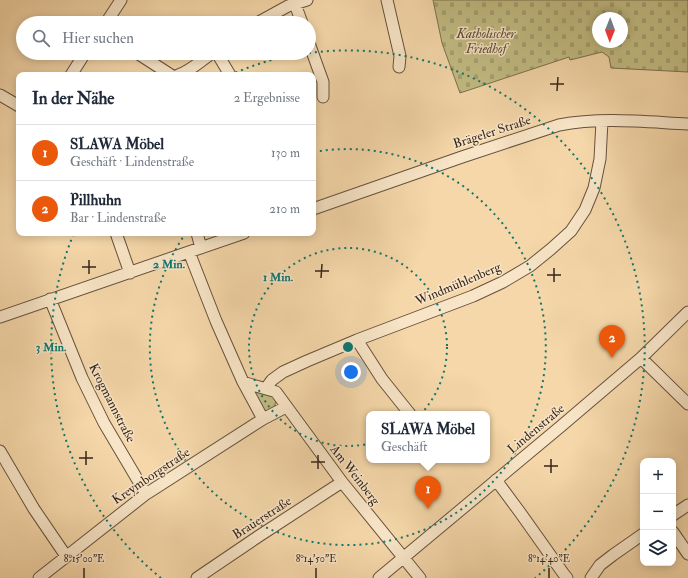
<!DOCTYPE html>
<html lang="de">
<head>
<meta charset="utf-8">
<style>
	:root { --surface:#fff; --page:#f6f6f7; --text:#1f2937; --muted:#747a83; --line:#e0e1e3; --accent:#ea580c }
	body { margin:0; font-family:"IM FELL Double Pica",serif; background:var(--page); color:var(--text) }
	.controls { position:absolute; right:12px; bottom:12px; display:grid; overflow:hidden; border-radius:8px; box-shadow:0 2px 10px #0003 }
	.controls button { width:36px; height:36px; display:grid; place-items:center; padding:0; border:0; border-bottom:1px solid var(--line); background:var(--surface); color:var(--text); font:20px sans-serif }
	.compass { position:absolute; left:592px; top:12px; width:36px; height:36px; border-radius:50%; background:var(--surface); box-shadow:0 2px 10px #0003; rotate:181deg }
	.you { position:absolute; left:351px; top:372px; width:14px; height:14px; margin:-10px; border:3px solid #fff; border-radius:50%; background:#1a73e8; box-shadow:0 0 0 6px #1a73e833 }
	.badge { display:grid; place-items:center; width:26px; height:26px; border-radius:50%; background:var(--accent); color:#fff; font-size:13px; font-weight:700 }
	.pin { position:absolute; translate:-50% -33px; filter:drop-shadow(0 1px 2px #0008) }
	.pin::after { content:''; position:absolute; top:21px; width:14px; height:12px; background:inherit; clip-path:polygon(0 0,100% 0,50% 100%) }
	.popup { position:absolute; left:366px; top:411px; width:124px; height:52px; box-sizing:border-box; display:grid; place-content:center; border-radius:8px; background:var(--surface); filter:drop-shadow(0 1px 3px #0005); font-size:13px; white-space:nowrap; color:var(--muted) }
	.popup b { font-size:15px; color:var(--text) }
	.popup::after { content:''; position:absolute; left:50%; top:100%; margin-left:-8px; border:8px solid transparent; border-top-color:var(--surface) }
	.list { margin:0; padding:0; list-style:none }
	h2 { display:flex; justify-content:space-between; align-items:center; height:52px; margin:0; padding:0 16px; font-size:17px }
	h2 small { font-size:13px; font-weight:400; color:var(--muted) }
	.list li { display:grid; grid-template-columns:26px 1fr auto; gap:12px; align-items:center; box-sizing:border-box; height:56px; padding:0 16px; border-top:1px solid var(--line) }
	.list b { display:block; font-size:15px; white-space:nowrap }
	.list p { margin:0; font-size:13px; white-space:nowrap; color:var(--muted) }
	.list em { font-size:13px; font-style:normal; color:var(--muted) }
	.icon { flex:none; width:22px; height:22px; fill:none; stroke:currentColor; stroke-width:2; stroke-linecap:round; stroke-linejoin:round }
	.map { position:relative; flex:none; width:688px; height:578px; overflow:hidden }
	.search { position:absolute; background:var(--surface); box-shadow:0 2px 10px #0003; left:16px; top:16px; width:300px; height:44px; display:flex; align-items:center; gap:10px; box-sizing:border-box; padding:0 14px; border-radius:22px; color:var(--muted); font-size:15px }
	.panel { position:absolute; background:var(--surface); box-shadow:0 2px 10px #0003; left:16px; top:72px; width:300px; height:164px; border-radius:8px }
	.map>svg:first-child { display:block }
	.grass { fill:#c2bc83; stroke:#7c704f }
	.cemetery { fill:url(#cemetery-stones); stroke:#7c704f; fill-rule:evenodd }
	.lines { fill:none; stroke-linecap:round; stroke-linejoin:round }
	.minor-casing { stroke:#66523e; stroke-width:13 }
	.minor { stroke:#f8e5c7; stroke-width:11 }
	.ticks { fill:none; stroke:#36251b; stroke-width:1.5 }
	.ring { fill:none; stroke:#0f766e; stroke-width:2; stroke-dasharray:2 4 }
	.labels { text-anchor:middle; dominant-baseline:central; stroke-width:3; stroke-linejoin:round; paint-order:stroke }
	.park-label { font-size:13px; font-style:italic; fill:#594b35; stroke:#f8e5c7 }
	.street-label { font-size:13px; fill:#36251b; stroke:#f8e5c7 }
	.ticks-label { font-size:10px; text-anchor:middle; fill:#36251b; stroke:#f8e5c7; stroke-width:3; stroke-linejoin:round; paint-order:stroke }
	.centre { fill:#0f766e; stroke:#f8e5c7; stroke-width:2 }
	.ring-label { font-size:12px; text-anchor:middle; font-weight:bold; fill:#0f766e; stroke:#f8e5c7; stroke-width:3; stroke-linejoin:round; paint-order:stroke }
</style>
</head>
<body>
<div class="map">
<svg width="688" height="578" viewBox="0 0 688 578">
	<defs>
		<pattern id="cemetery-stones" width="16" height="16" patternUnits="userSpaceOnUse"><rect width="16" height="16" fill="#c2bc83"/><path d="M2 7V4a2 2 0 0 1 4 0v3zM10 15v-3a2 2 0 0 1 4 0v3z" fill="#a7a171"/></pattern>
	</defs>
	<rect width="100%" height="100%" fill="#f5d7a9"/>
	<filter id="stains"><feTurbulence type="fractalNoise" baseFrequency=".005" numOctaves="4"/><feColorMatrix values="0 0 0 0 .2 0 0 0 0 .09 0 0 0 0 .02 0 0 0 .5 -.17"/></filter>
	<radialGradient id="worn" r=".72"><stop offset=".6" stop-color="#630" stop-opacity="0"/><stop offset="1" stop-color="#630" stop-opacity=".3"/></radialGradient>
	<path class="grass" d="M258,391L272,395L276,399C275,409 272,410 263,413L254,393Z"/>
	<path class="cemetery" d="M433,0H688V72L611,68L609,57L602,52L570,60L569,57L460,93L442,43ZM598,18H622V42H598Z"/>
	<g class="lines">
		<g class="minor-casing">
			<path id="minor" d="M387,0L400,56L399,67
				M295,4L302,23
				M106,23L121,0
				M257,23L288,6L307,0
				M309,43L323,82V97
				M137,53L171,75
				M217,53L230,75
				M71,75L85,53
				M178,75C189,72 202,60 212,53
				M0,95L19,106
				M313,209L462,157L559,125C601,117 646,122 688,124
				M116,233L130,273
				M197,233L201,248
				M189,252L216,321L243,382L263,419
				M50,299L82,378L104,423L146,494
				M0,317L244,233
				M357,340L382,379L410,414
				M641,358L688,404
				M243,382C254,386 265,388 276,392L342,482L420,578
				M266,388L272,380L283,372L307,361L357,340L473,296L503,282L530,266L551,249L571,231L585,210L594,188L600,159L602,121
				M0,451L34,509L66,556
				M496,480L519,511L563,573L567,578
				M673,515L688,505
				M673,532L688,554
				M39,578L146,494L263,419L286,407
				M197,578L259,536L342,482
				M379,578L560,427L641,358L688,312
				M591,578L600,565L613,555L643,534"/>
		</g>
		<use href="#minor" class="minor"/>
	</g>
	<path class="ticks" d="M550,84H564M557,91L558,77M82,267H96M315,271H329M89,274V260M547,275H561M321,278L322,264M554,282V268M79,458H93M311,462H325M86,465V451M544,466H558M318,469V455M551,473V459M84,578V568M316,578V568M549,578V568"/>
	<g class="ring">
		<circle cx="348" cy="347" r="99"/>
		<path d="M314 152A198 198 0 1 1 186 233"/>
		<path d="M161 578A297 297 0 0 1 74 233M230 75A297 297 0 0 1 304 53M309 53A297 297 0 0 1 535 578"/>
	</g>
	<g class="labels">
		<g class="park-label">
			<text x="486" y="34">Katholischer<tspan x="486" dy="15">Friedhof</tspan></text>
		</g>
		<g class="street-label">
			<text transform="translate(492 132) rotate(-18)">Brägeler Straße</text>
			<text transform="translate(458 284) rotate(-23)">Windmühlenberg</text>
			<text transform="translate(112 403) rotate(63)">Krogmannstraße</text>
			<text transform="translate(536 429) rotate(-40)">Lindenstraße</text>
			<text transform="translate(355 475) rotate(52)">Am Weinberg</text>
			<text transform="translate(151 476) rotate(-34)">Kreymborgstraße</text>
			<text transform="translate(262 518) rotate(-33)">Brauerstraße</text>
		</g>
	</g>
	<g class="ticks-label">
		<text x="84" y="562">8°15'00"E</text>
		<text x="316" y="562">8°14'50"E</text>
		<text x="549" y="562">8°14'40"E</text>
	</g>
	<circle cx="348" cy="347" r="6" class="centre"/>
	<g class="ring-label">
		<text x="169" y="268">2 Min.</text>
		<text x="278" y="281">1 Min.</text>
		<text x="51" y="351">3 Min.</text>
	</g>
	<rect width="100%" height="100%" filter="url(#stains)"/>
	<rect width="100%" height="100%" fill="url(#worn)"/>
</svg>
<div class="controls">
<button>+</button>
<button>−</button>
<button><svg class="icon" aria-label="layers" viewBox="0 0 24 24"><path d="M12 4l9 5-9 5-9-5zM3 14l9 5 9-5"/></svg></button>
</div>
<svg class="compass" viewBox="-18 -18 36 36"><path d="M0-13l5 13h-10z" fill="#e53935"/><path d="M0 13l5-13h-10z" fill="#747a83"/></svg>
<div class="you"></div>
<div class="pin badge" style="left:428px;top:509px">1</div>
<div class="popup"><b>SLAWA Möbel</b>Geschäft</div>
<div class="pin badge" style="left:612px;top:358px">2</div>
<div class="search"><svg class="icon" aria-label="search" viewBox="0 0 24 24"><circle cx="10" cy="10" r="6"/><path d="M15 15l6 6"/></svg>Hier suchen</div>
<section class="panel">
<h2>In der Nähe<small>2 Ergebnisse</small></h2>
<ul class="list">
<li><span class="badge">1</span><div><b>SLAWA Möbel</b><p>Geschäft · Lindenstraße</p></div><em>130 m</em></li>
<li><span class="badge">2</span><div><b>Pillhuhn</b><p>Bar · Lindenstraße</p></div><em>210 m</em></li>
</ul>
</section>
</div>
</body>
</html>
